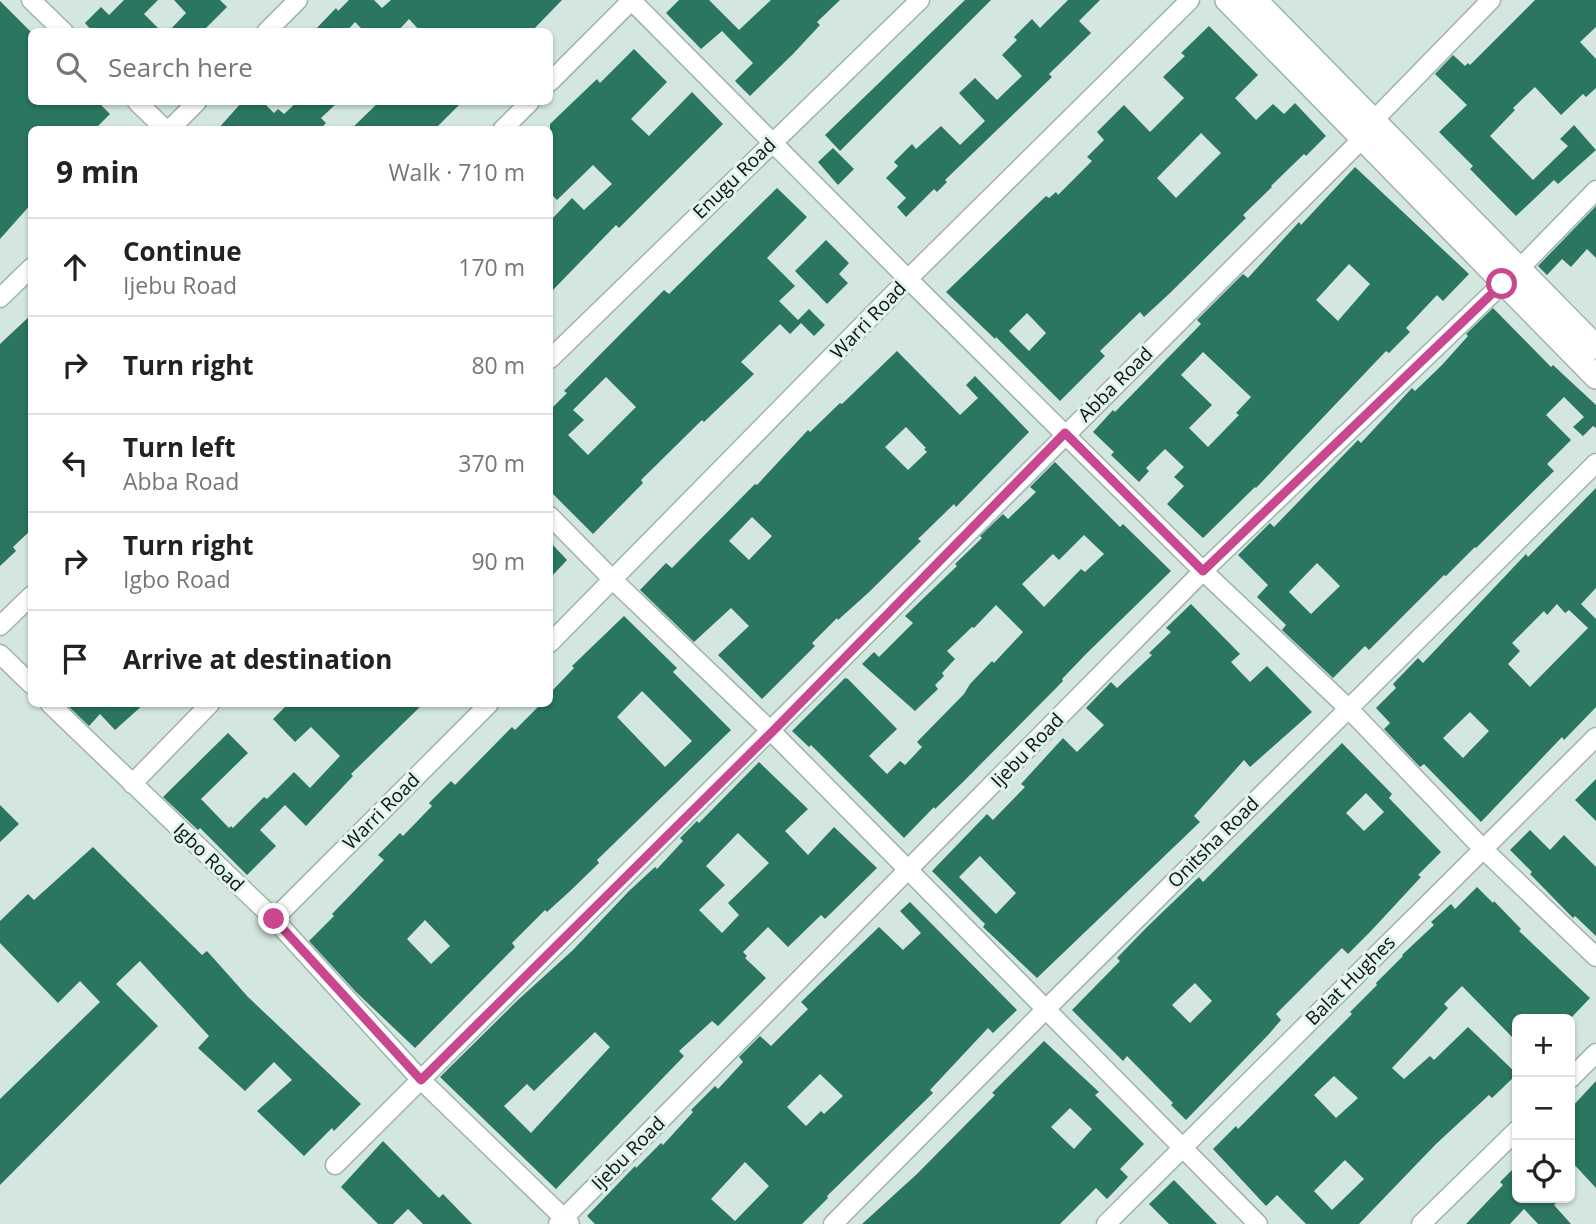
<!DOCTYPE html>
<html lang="en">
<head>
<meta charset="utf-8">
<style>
	:root { --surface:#fff; --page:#f6f6f6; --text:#222; --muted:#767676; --line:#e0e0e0 }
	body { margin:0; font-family:"Open Sans",sans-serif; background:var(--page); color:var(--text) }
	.controls { position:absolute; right:21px; bottom:21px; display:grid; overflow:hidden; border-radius:10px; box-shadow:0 2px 5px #0004 }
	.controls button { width:63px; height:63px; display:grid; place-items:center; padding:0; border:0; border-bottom:2px solid var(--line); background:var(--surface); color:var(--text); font:35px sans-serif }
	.stop { position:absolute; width:21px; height:21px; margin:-16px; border:5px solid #c9478e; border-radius:50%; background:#fff }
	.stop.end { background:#c9478e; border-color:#fff; box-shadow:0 2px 7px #0008 }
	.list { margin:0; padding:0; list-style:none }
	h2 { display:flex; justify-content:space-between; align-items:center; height:91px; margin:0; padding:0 28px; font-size:30px }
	h2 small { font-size:23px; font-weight:400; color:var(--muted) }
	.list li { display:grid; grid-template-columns:46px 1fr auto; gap:21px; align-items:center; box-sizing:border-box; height:98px; padding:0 28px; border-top:2px solid var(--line) }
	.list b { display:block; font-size:26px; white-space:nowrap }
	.list p { margin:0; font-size:23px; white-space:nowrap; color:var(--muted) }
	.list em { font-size:23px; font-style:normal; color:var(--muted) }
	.icon { flex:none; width:38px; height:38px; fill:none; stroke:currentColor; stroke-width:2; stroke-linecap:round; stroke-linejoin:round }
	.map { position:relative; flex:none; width:1596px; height:1224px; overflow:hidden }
	.search { position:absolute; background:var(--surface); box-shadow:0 2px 5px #0004; left:28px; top:28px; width:525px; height:77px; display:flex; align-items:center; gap:18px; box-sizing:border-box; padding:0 24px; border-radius:10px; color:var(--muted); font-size:26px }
	.panel { position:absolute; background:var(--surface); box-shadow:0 2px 5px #0004; left:28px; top:126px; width:525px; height:581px; border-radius:10px }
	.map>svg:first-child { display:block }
	.building { fill:#2a7660; fill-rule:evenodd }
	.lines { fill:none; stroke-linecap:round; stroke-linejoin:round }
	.minor-casing { stroke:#a0b2ab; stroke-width:21 }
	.major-casing { stroke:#a0b2ab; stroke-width:26 }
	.minor { stroke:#fff; stroke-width:18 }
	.major { stroke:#fff; stroke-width:23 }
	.route { stroke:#c9478e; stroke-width:9 }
	.labels { text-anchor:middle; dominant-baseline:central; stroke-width:6; stroke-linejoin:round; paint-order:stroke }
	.street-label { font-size:19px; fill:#0c1210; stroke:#e0f4ec }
</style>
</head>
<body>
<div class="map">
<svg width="1596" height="1224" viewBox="0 0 1596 1224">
	<rect width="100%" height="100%" fill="#d3e6df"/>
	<path class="building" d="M124,0H158L144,14L162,32H93L85,23L101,7L109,15Z
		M174,0H220L227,7L202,32H168L186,13Z
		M349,0H374L382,8L391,0H562L531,32H421L409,19L397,32H365L355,22L346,32H313L336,8L338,11Z
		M679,0H709L739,30L771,0H840L817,22L820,25L793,54L750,96L735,81L753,63L722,31L701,49L666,13Z
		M965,0H991L840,151L825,135Z
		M1068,0H1100L1079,21L1091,33L1049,74L1052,77L945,180L947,182L937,192L934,189L906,217L897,207L906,198L886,178L898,166L894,162L912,144L916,149L941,126L960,145L985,121L959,93L975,78L997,100L1022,76L1002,55L1017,40L1014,37L1032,19L1040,28Z
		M1535,0H1596V27L1580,42L1596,59V88L1586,97L1583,94L1561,115L1535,87L1513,108L1515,110L1490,136L1533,180L1568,146L1560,139L1574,125L1596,150L1558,184L1554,180L1516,216L1470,169L1473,166L1439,132L1467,105L1435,74L1453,55L1465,66L1468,63L1470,65Z
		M0,1L32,33V102H98L110,114L94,130H32V203L0,239Z
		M1209,26L1258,75L1235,98L1256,120L1273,104L1284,114L1295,103L1326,136L1306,156L1304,154L1271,186L1272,187L1243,215L1246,218L1170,293L1144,317L1140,312L1100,351L1105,356L1060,401L996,337L995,339L946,292L1046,196L1049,198L1056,192L1058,195L1092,161L1087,157L1104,140L1097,132L1124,105L1150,132L1184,98L1163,77L1185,56L1181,53ZM1201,133L1221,153L1176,198L1157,178ZM1027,313L1046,333L1029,351L1009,331Z
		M634,49L667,82L631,119L649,136L692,92L723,124L619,228L616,225L550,293V221L572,198L584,210L612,184L593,165L557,200L550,193V124L597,79L600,83Z
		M242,102H263L274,113L278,109L284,114L297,102H338L321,118L326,123L319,130H217Z
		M379,102H462L434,130H350Z
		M833,148L854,169L838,185L818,162Z
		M1355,167L1469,274L1443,301L1437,295L1406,328L1410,332L1389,353L1386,351L1256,488L1255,487L1203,538L1167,504L1184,486L1174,477L1184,467L1165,449L1146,468L1149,471L1139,482L1111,455L1114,452L1093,432L1113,410L1115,412L1201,324L1197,320L1243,274L1248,278L1299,222L1301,225ZM1349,264L1370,284L1338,321L1316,300ZM1203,352L1251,397L1236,413L1239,415L1208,447L1189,428L1212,405L1181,375Z
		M777,188L807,217L767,258L795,286L779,301L798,320L809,309L825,325L814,336L801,323L790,334L780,324L741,362L754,374L704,422L702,420L641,480L643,483L593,534L550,491V410L567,393L564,391L664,290L669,294ZM606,377L636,407L588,455L568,435L584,420L573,410Z
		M1596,206V258L1587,249L1571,267L1562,259L1547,275L1538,266Z
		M826,240L849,263L839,274L848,283L827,304L795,271Z
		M1493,308L1551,367L1553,365L1596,405V428L1593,426L1583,436L1573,427L1584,417L1564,397L1546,415L1571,440L1547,464L1554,471L1476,548L1475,547L1446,576L1444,575L1369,650L1365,646L1333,678L1282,630L1286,625L1257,597L1268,585L1238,555L1270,523L1274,527L1358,440L1361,443L1412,388L1415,391L1442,365L1468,336L1466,334ZM1317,563L1340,586L1311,614L1289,592Z
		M32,314V529L13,547L16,551L0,566V344Z
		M897,351L960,415L978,398L966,385L975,376L1029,432L956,507L954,504L918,539L921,541L868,593L838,620L837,618L812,643L815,646L762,699L718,655L749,626L731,608L694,642L640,590L666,563L672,568L755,484L757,485L808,430L810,432L840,403L842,404ZM906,427L926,448L924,449L927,452L908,470L885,447ZM752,517L772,536L749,560L729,541Z
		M1055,462L1120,527L1123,524L1171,571L1087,653L1062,679L1063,681L963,782L935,809L934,807L904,838L811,745L809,747L792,731L845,678L848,679L897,729L869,756L887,774L900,761L905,765L922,747L917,742L964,694L970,684L992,661L994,663L1023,632L996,605L974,628L972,627L947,651L955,659L942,673L944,676L935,685L938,689L915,711L862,664L874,652L879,657L913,623L905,616L957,566L955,564L982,538L980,536L1003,514L1008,519L1036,492L1030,487ZM1084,535L1104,554L1085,572L1081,569L1044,607L1022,584L1053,554L1059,560Z
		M1596,488V588L1581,604L1596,619V707L1564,740L1562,737L1481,822L1424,764L1420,767L1384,729L1390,723L1376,708L1396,688L1393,684L1418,658L1423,663L1526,554L1528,557ZM1557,604L1565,613L1569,610L1588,628L1530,687L1508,664L1520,651L1512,643L1544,611L1547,615ZM1470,712L1489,731L1463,758L1443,738Z
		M550,542L567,560L550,578Z
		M1191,604L1240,654L1231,662L1250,682L1267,666L1312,712L1250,767L1244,760L1194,816L1200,822L1037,978L983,927L985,924L932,871L987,814L993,820L1025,787L1021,784L1063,738L1077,752L1104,725L1086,708L1111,682L1117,688L1152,655L1149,653L1171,632L1166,628ZM980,856L1016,893L996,914L959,877Z
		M624,616L677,668L673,672L731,730L597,860L599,863L569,892L547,912L545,910L512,943L515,947L415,1048L356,992L309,941L334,916L332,914L384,860L378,855L400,833L403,836L432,806L429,803L451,781L455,785L512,727L515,730L541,704H550V693L574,668L572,666ZM642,691L692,741L665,767L617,717ZM425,920L450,946L431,964L407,939Z
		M66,704H144L115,730L100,714L89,726Z
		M288,704H423L351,774L353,776L306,826L285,805L260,830L276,846L247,875L200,828L198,830L163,797L228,733L248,753L201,799L229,828L231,826L233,828L264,797L267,799L294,772L310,788L340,756L311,727L295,742L273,719Z
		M1342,743L1392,794L1389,798L1441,852L1418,875L1421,877L1370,932L1348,954L1342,948L1276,1014L1281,1020L1269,1034L1186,1120L1171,1105L1173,1103L1127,1056L1123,1061L1072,1010L1120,961L1117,958L1146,928L1199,877L1203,882ZM1366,793L1384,812L1364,831L1346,813ZM1195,983L1212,1001L1190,1023L1172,1005Z
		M759,762L808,809L785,831L808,855L834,827L877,868L825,919L821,915L788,947L768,927L743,952L747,956L745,958L766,978L718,1026L712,1021L679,1051L684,1056L556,1189L440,1077L519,999L573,950L629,891L655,867L657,869L683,841L680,838L697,821L699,823ZM738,833L769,863L728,903L739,915L722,933L699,910L725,885L706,866ZM595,1032L610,1047L531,1133L504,1106L527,1084L534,1091Z
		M1596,779V821L1575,800Z
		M0,805L19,824L0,842Z
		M1530,830L1550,850L1564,835L1596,867V936L1575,916L1573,918L1530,874L1532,872L1510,850Z
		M93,847L202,955L207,951L248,997L361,1104L334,1131L332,1128L304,1156L257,1111L292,1080L274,1062L245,1091L198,1048L209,1036L140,961L116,984L158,1026L0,1185V1099L100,1002L80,981L58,1003L0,943V921L28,894L34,900Z
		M1477,887L1493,903L1494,901L1521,929L1519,931L1590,998L1570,1019H1517V1042L1462,986L1444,1004L1448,1008L1392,1068L1404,1079L1430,1056L1434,1060L1468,1027L1517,1074L1492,1098L1489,1095L1436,1144L1359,1224H1306L1277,1195L1266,1206L1213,1149L1236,1126L1238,1129L1352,1014L1350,1012L1377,985L1376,983L1403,956L1402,955L1434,925L1431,922L1451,904L1455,909ZM1334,1076L1358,1098L1336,1118L1314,1095ZM1345,1160L1364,1179L1332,1210L1314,1191Z
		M910,902L1017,1010L993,1033L988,1028L930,1090L933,1093L827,1196L828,1198L802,1224H595L587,1216L635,1166L636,1168L661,1143L663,1145L693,1112L691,1110L715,1086L718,1089L743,1062L739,1057L760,1036L771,1046L808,1009L801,1002L879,927L903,950L921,933L900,911ZM820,1074L843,1096L824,1114L821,1111L806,1126L787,1107ZM745,1162L769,1186L735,1221L711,1199Z
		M1044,1041L1099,1092L1095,1095L1144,1144L1120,1169L1128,1177L1107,1199L1096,1188L1060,1224H862L917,1174L995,1095L992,1093ZM1070,1108L1092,1129L1074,1149L1051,1127Z
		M1596,1081V1188L1570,1160V1109Z
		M383,1141L439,1198L443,1194L472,1224H423L408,1209L393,1224H378L341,1187Z
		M1517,1165V1198H1562L1554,1205L1571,1224H1538L1524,1209L1510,1224H1466L1503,1185L1500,1182Z
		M1174,1180L1217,1224H1169L1149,1204Z"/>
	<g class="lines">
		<g class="minor-casing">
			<path id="minor" d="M31,0L64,32
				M631,0L908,279L1203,571L1348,708L1482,848L1596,957
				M266,32L298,0
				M550,82L632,0
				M137,102L166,130
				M1373,121L1491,0
				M169,130L197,102
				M502,130L530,102
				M1518,270L1596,190
				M0,298L32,267
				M550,359L920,0
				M550,516L613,580L772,732L1258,1224
				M0,626L32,595
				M550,643L908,279L1190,0
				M0,654L32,685
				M50,704L274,919L421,1080L570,1224
				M132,784L210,704
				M274,919L489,704
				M1570,1079L1596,1053
				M335,1165C679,825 1018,480 1362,139
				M558,1224L1203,571L1502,284
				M833,1224L1046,1009L1596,463
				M1106,1224L1596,737
				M1421,1224L1517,1130"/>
		</g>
		<g class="major-casing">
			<path id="major" d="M1227,0L1596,377
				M1255,0L1596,347"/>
		</g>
		<use href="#minor" class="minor"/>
		<use href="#major" class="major"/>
	</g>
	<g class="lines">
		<path class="route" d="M274,919L421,1080L772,732L1065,433L1203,571L1502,284"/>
	</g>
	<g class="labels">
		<g class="street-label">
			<text transform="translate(734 178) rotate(-44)">Enugu Road</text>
			<text transform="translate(868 320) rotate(-46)">Warri Road</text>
			<text transform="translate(1115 384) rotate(-45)">Abba Road</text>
			<text transform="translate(1027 750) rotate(-46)">Ijebu Road</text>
			<text transform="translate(381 811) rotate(-45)">Warri Road</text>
			<text transform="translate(1213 842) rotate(-45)">Onitsha Road</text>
			<text transform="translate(209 857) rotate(44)">Igbo Road</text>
			<text transform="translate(1350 980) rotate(-45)">Balat Hughes</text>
			<text transform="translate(628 1153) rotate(-45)">Ijebu Road</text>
		</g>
	</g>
</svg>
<div class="controls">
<button>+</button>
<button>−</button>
<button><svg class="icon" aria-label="locate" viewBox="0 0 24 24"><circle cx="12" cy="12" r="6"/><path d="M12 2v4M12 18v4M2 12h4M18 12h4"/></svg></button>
</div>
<div class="stop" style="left:1502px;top:284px"></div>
<div class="stop end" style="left:274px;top:919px"></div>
<div class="search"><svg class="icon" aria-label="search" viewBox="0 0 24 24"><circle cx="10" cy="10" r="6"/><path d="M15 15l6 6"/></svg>Search here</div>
<section class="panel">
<h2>9 min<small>Walk · 710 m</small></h2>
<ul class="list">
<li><svg class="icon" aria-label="ahead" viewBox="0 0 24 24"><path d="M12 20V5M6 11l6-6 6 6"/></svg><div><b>Continue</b><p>Ijebu Road</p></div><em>170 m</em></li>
<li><svg class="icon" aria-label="right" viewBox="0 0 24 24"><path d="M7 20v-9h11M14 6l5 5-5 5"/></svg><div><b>Turn right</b></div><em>80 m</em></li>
<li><svg class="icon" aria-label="left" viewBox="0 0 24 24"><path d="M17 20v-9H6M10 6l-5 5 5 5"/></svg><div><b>Turn left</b><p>Abba Road</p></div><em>370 m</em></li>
<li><svg class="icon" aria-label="right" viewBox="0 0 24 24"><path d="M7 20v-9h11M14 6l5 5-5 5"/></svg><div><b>Turn right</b><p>Igbo Road</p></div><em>90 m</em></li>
<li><svg class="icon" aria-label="arrive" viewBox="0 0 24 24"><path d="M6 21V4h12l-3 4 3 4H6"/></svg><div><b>Arrive at destination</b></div></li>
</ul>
</section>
</div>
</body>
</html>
